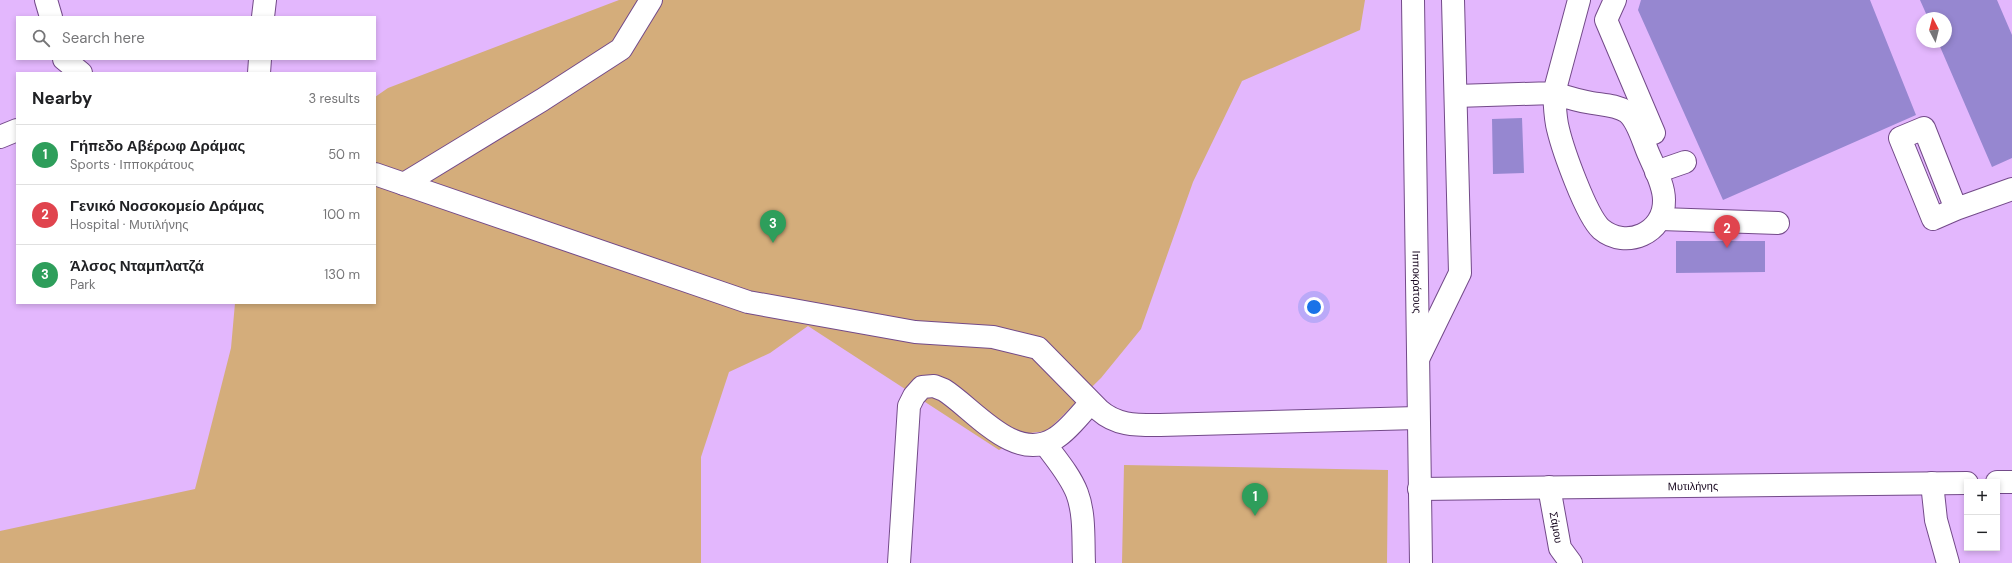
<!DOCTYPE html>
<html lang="en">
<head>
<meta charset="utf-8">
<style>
	:root { --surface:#fff; --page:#f6f6f6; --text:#202124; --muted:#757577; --line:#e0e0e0; --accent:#111827 }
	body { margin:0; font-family:"DM Sans",sans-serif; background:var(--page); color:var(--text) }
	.controls { position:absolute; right:12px; bottom:12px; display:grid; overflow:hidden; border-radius:0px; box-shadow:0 2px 6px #0003 }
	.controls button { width:36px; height:36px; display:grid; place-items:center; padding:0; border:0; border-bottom:1px solid var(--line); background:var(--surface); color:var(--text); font:20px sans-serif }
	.compass { position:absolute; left:1916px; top:12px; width:36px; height:36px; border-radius:50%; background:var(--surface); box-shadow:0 2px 6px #0003; rotate:353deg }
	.you { position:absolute; left:1314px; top:307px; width:14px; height:14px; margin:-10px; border:3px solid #fff; border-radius:50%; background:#1a73e8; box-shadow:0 0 0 6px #1a73e833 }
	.badge { display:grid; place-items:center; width:26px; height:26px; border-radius:50%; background:var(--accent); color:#fff; font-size:13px; font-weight:700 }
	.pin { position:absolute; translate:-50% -33px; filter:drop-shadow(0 1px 2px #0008) }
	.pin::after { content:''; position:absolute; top:21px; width:14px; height:12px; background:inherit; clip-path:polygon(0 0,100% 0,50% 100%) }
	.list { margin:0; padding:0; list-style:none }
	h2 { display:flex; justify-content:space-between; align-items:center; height:52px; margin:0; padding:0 16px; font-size:17px }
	h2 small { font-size:13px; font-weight:400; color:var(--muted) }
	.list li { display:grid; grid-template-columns:26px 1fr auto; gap:12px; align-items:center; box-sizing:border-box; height:60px; padding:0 16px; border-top:1px solid var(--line) }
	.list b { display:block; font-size:15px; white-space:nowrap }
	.list p { margin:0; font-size:13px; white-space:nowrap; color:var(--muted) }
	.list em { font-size:13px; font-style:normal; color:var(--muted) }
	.icon { flex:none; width:22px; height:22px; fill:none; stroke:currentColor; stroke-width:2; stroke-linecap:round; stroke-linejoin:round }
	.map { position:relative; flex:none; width:2012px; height:563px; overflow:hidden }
	.search { position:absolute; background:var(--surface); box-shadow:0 2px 6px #0003; left:16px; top:16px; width:360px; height:44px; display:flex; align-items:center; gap:10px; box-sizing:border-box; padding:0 14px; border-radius:0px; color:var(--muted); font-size:15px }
	.panel { position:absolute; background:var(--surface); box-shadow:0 2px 6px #0003; left:16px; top:72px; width:360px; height:232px; border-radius:0px }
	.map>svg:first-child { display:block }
	.green { fill:#d4ad7b }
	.building { fill:#9687d0 }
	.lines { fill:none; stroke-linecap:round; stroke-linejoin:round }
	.minor-casing { stroke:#734a89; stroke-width:24 }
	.minor { stroke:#fff; stroke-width:22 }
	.labels { text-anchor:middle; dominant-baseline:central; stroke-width:3.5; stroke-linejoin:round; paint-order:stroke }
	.street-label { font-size:11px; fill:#16061e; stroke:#f3e6fc }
</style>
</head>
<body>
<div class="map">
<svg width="2012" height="563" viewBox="0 0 2012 563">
	<rect width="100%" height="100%" fill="#e3b7fd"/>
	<path class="green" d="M619,0H1365L1360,30L1242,81L1193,182L1141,329L1101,378L1047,431L1030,433L999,450L808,326L770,353L729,372L701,457V563H0V531L195,489L231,348L235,303H375V97L388,88Z
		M1124,465L1388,470L1387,563H1122Z"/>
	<path class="building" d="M1641,0H1870L1916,115L1723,200L1638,10Z
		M1920,0H1997L2012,35V158L1992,167L1938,42H1946V18H1928Z
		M1522,118L1524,173L1493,174L1492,119Z
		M1676,241H1765V272L1676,273Z"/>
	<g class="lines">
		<g class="minor-casing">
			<g id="minor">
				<path d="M46,0L51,17"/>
				<path id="s1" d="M1413,0L1421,563"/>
				<path d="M1615,0L1606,20L1654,133"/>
				<path d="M263,17L265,0"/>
				<path d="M64,59L81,73"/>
				<path d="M259,73L260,59"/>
				<path d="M1554,93C1566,97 1579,101 1592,103C1604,105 1616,105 1627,112C1638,120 1643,142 1649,155C1655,169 1664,185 1664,200C1665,233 1626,250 1601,229C1586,215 1563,150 1558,129C1555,118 1555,105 1554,93Z"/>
				<path d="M1456,96L1554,93L1579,0"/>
				<path d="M0,137L17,130"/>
				<path d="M1656,172L1685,162"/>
				<path d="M375,174L748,302L915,332L993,337L1038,348L1099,410C1117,426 1137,425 1160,425L1417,418"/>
				<path d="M404,184L542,100L621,49L651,0"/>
				<path d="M1956,209L1924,128L1900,138L1933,219L1956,209L2012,189"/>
				<path d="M1661,219L1778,223"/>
				<path d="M1419,357L1460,273L1453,0"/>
				<path d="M1045,444C1056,459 1070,475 1077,493C1085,514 1083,540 1084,563"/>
				<path d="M1997,482H2012"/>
				<path d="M1932,483L1936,520L1948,563"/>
				<path id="s2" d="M1549,487L1560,548L1571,563"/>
				<path id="s3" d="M1419,489L1967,483"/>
				<path d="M899,563L909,406L914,396L922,387L934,386L944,390C974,409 1014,463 1054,439C1068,431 1079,415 1091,403"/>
			</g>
		</g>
		<use href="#minor" class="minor"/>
	</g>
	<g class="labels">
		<g class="street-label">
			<text stroke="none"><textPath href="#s1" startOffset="282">Ιπποκράτους</textPath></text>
			<text stroke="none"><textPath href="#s3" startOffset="274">Μυτιλήνης</textPath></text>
			<text stroke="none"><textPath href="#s2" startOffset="41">Σάμου</textPath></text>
		</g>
	</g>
</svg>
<div class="controls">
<button>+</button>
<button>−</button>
</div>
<svg class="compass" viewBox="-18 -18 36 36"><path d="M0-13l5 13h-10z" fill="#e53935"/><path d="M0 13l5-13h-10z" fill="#757577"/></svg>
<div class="you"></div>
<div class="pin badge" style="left:1255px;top:516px;background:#2e9e5b">1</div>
<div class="pin badge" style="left:1727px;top:248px;background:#e0444e">2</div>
<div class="pin badge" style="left:773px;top:243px;background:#2e9e5b">3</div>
<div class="search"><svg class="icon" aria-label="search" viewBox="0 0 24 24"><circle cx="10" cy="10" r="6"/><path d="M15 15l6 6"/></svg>Search here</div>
<section class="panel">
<h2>Nearby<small>3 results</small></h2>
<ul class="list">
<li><span class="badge" style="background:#2e9e5b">1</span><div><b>Γήπεδο Αβέρωφ Δράμας</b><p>Sports · Ιπποκράτους</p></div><em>50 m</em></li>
<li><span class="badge" style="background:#e0444e">2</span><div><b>Γενικό Νοσοκομείο Δράμας</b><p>Hospital · Μυτιλήνης</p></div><em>100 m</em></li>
<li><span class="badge" style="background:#2e9e5b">3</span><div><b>Άλσος Νταμπλατζά</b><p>Park</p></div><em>130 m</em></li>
</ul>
</section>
</div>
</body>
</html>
